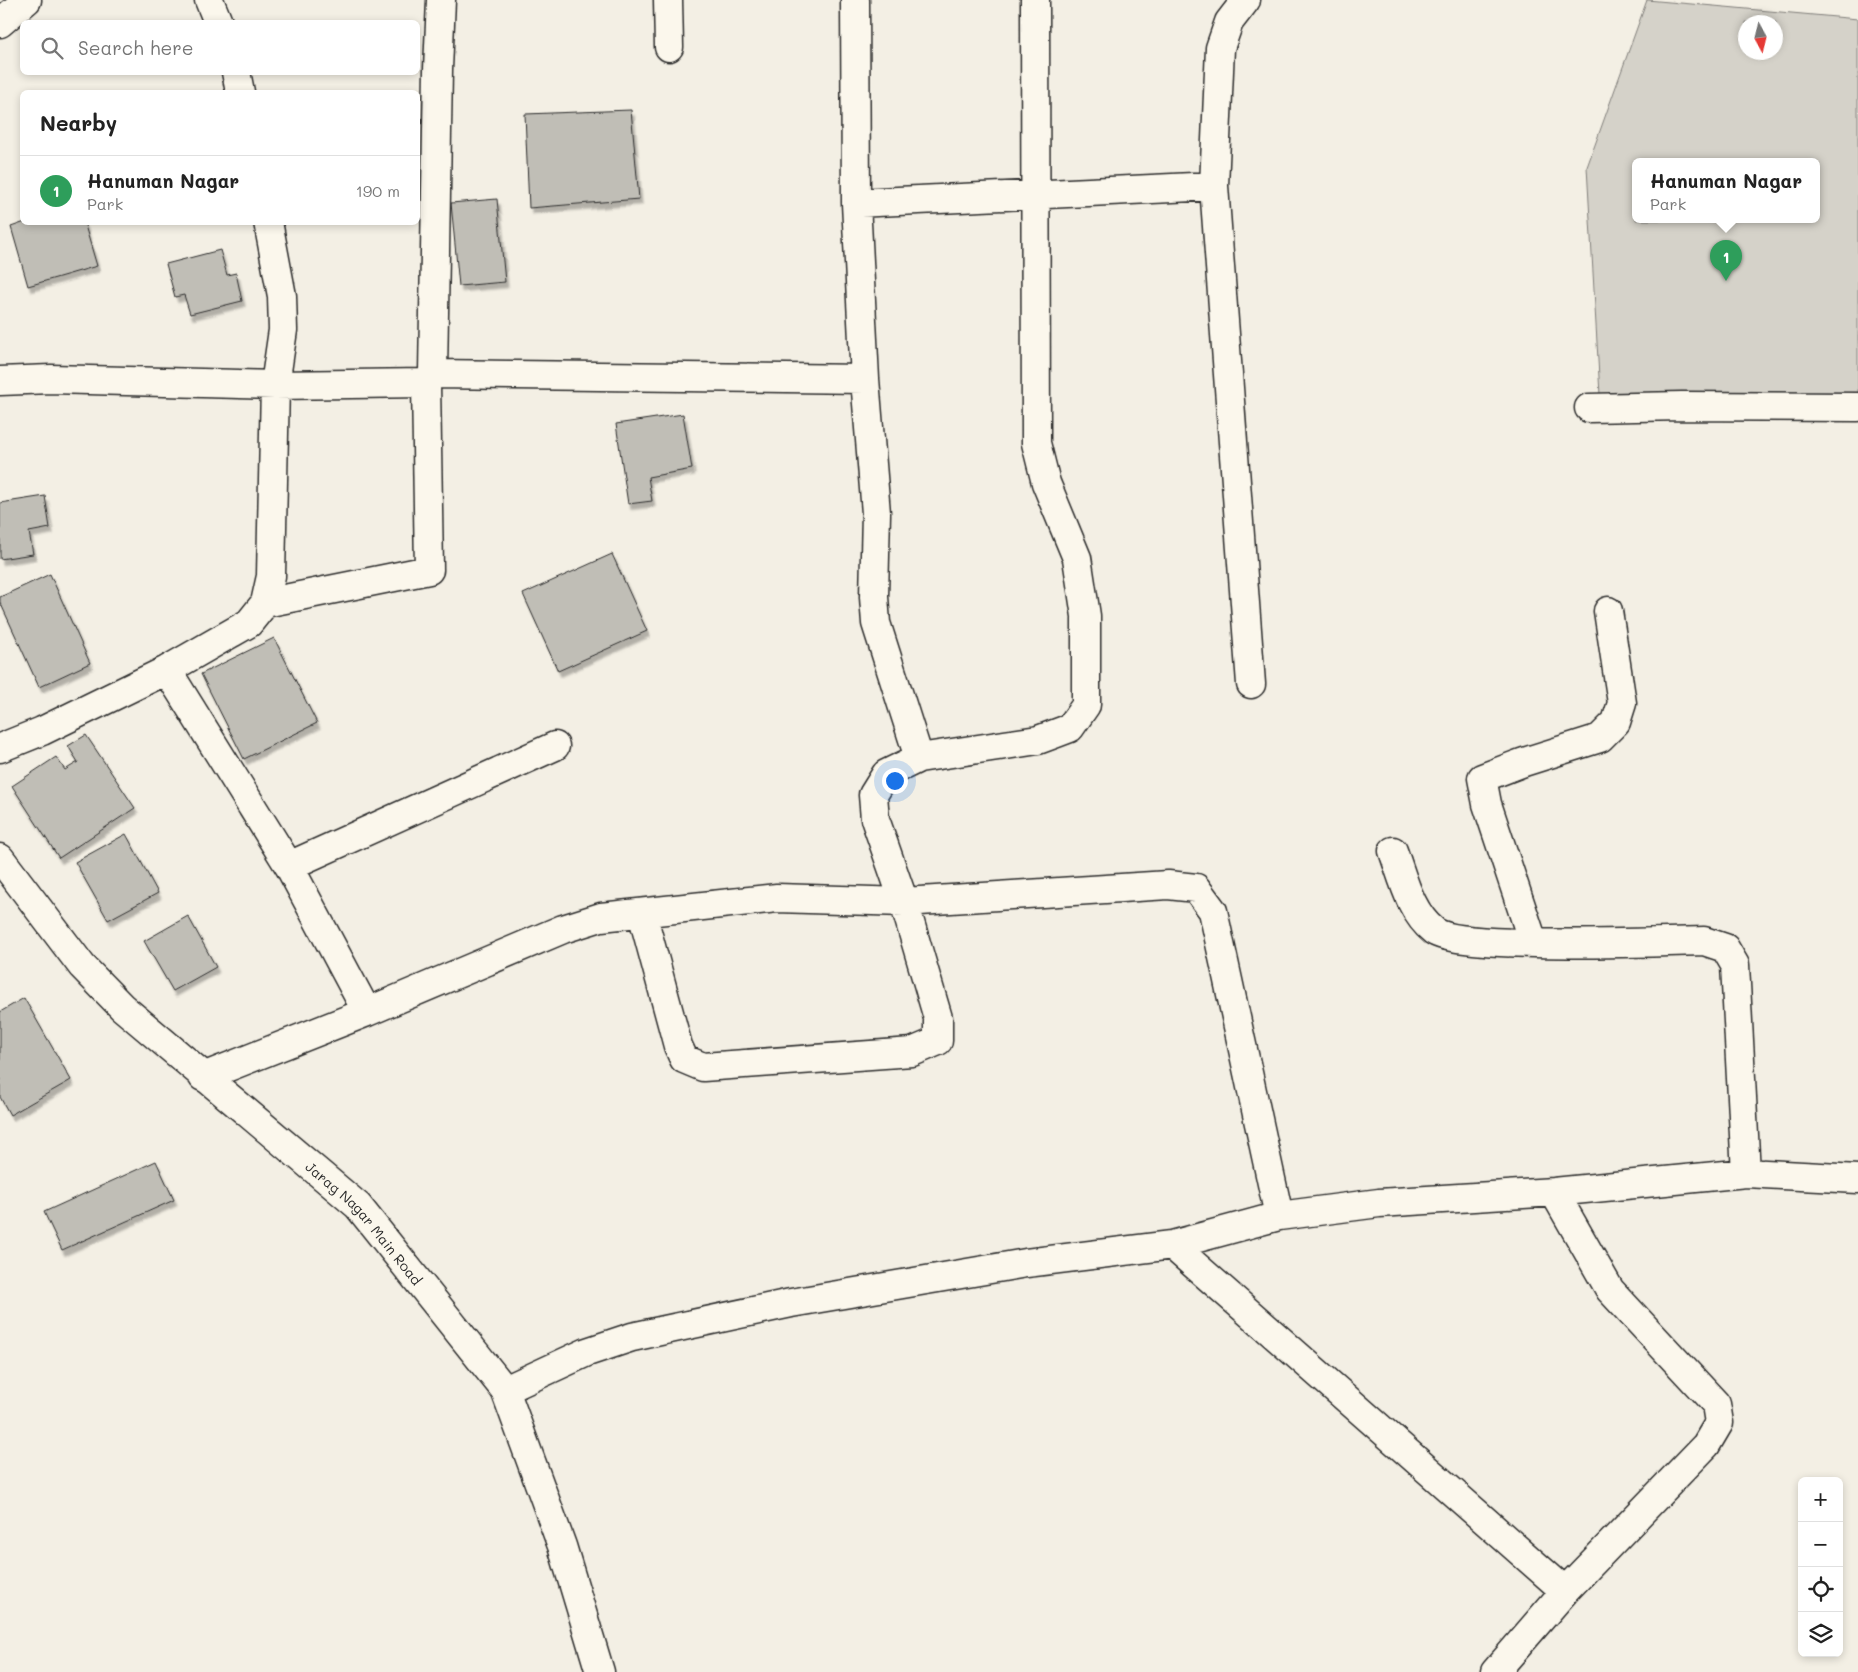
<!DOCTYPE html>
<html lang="en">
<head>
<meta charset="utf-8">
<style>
	:root { --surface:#fff; --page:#f6f6f6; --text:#222; --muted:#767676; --line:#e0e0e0; --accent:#1a73e8 }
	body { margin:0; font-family:Mali,sans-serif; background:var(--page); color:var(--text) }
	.controls { position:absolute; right:15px; bottom:15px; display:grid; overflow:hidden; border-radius:8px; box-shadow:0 2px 8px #0003 }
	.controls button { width:45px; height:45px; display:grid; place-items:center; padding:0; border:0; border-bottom:1px solid var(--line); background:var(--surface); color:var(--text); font:25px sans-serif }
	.compass { position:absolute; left:1738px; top:15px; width:45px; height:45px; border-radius:50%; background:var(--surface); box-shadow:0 2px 8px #0003; rotate:173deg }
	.you { position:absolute; left:894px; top:780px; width:18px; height:18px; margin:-12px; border:4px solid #fff; border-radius:50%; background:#1a73e8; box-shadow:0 0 0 8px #1a73e833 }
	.badge { display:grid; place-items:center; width:32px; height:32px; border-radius:50%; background:var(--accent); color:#fff; font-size:16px; font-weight:700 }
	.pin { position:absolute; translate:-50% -41px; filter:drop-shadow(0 1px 2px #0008) }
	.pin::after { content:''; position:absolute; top:26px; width:18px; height:15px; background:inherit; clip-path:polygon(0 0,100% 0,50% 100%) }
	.popup { position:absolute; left:1632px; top:158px; width:188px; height:65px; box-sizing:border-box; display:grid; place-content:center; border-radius:8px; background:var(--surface); filter:drop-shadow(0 1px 4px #0005); font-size:16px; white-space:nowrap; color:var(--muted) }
	.popup b { font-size:19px; color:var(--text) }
	.popup::after { content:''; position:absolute; left:50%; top:100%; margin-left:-10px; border:10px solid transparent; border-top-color:var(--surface) }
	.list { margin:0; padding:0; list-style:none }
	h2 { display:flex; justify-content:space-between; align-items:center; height:65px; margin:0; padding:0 20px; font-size:21px }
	h2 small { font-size:16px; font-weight:400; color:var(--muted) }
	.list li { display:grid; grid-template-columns:32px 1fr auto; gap:15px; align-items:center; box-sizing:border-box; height:70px; padding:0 20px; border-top:1px solid var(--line) }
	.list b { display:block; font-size:19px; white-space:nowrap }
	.list p { margin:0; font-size:16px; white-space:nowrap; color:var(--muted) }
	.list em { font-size:16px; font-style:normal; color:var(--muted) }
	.icon { flex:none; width:28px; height:28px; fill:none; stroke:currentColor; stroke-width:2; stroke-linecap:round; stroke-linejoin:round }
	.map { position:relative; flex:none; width:1858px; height:1672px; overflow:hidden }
	.search { position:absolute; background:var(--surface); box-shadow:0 2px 8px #0003; left:20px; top:20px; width:400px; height:55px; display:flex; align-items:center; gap:12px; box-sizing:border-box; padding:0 18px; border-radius:8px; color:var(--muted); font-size:19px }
	.panel { position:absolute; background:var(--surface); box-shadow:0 2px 8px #0003; left:20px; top:90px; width:400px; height:135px; border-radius:8px }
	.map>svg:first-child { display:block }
	.green { fill:#d5d2c9; stroke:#807e7a; fill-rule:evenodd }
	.building { fill:#c0beb6; stroke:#2b2b2b; filter:url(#shadow) }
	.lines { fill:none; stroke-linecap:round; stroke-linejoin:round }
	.minor-casing { stroke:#2b2b2b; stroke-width:31 }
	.tertiary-casing { stroke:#2b2b2b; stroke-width:31 }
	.secondary-casing { stroke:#2b2b2b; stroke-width:31 }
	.minor { stroke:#fbf7ec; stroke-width:28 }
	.tertiary { stroke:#fbf7ec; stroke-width:28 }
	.secondary { stroke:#fbf7ec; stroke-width:28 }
	.labels { text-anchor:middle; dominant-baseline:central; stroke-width:4; stroke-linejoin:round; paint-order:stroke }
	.street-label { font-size:14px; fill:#2b2b2b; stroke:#fbf7ec }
</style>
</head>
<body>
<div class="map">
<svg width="1858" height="1672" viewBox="0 0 1858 1672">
	<defs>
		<filter id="shadow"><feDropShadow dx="3" dy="5.5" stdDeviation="1" flood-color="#0004"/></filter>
	</defs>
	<rect width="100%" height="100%" fill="#f3efe4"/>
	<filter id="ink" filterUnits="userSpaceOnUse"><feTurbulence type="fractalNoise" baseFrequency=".02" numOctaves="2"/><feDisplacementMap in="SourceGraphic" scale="10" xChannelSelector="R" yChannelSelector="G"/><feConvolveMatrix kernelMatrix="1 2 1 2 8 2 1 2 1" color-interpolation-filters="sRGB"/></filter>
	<g filter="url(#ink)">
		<path class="green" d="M1647,0L1858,19V396L1600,395L1587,167ZM1746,22H1776V52H1746ZM1636,162H1816V220H1636Z"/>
		<path class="building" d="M631,110L639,199L529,208L525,114Z
			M497,199L505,282L459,286L451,203Z
			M25,222H84L97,266L28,286L11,227Z
			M220,250L227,275L236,273L242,301L190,314L184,295L175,297L166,264Z
			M683,414L692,469L648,477L652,501L628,504L616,424Z
			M45,496L50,528L29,532L33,554L0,559V503Z
			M612,554L647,631L558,671L523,594Z
			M50,574L90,663L39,687L0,602V597Z
			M274,638L317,723L244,759L201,674Z
			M86,735L135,808L59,858L12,786L56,757L65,770L78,762L68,746Z
			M126,834L158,893L108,920L75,862Z
			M188,916L216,967L173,991L144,941Z
			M24,998L71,1080L10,1115L0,1097V1012Z
			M156,1161L174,1200L62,1250L44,1212Z"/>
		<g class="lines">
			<g class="minor-casing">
				<path id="minor" d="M209,0L218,22
					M668,0L669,47
					M855,0L856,203L865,379L876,513L874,597L876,623L919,758
					M1246,0L1229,22L1220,48L1214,186L1251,684
					M236,72L240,92
					M856,203L1214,186
					M433,374L438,69L441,0
					M0,381L51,379L275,385L426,383L433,374L865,379
					M1589,408L1682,406L1858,407
					M265,603L429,570L426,383
					M167,670L289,866L555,746
					M0,748L42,731L167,670L249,623L265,603L271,576L275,385L283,330L282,296L268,222
					M1393,851C1403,878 1410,912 1434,931C1460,950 1660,942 1704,941L1725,948L1735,965L1746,1173
					M289,866L367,1012
					M642,913L678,1046L684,1059L703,1067L912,1052L938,1041V1018L904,902L875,819L873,795L886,774L919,758L1038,740L1070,728L1086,705V616L1077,558L1046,483L1036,443L1035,0
					M1533,942L1487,804L1482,778L1524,762L1600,738L1616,722L1622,703L1608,611
					M203,1077L367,1012L563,929L601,917L777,898L904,902L1168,885L1196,888L1213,911L1279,1216
					M1172,1245L1565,1591
					M505,1390L587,1352L632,1337L791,1303L1026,1263L1172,1245L1279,1216L1379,1203L1554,1192L1746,1173L1858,1179
					M1495,1672L1565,1591L1706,1445L1719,1423L1716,1404L1610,1290L1554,1192"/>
			</g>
			<g class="tertiary-casing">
				<g id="tertiary">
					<path id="s1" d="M0,858L82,966L122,1007L358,1206L505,1390L562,1546L600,1672"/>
				</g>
			</g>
			<g class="secondary-casing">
				<path id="secondary" d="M0,23L27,0"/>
			</g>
			<use href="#minor" class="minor"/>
			<use href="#tertiary" class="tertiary"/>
			<use href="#secondary" class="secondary"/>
		</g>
	</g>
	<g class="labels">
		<g class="street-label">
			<text stroke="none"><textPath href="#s1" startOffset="518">Jarag Nagar Main Road</textPath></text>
		</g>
	</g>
</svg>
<div class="controls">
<button>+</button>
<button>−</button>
<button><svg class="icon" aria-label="locate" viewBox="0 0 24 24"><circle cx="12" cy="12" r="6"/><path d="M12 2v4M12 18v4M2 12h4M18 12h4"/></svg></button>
<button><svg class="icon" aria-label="layers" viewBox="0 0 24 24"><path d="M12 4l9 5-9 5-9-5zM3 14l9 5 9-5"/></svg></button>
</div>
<svg class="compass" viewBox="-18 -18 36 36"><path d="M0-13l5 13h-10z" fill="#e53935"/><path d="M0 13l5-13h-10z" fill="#767676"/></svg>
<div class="you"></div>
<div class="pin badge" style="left:1726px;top:281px;background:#2e9e5b">1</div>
<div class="popup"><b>Hanuman Nagar</b>Park</div>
<div class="search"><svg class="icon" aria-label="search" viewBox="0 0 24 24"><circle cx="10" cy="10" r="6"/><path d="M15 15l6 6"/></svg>Search here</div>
<section class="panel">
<h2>Nearby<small></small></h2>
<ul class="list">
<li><span class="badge" style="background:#2e9e5b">1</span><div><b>Hanuman Nagar</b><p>Park</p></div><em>190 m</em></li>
</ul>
</section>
</div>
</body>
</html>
